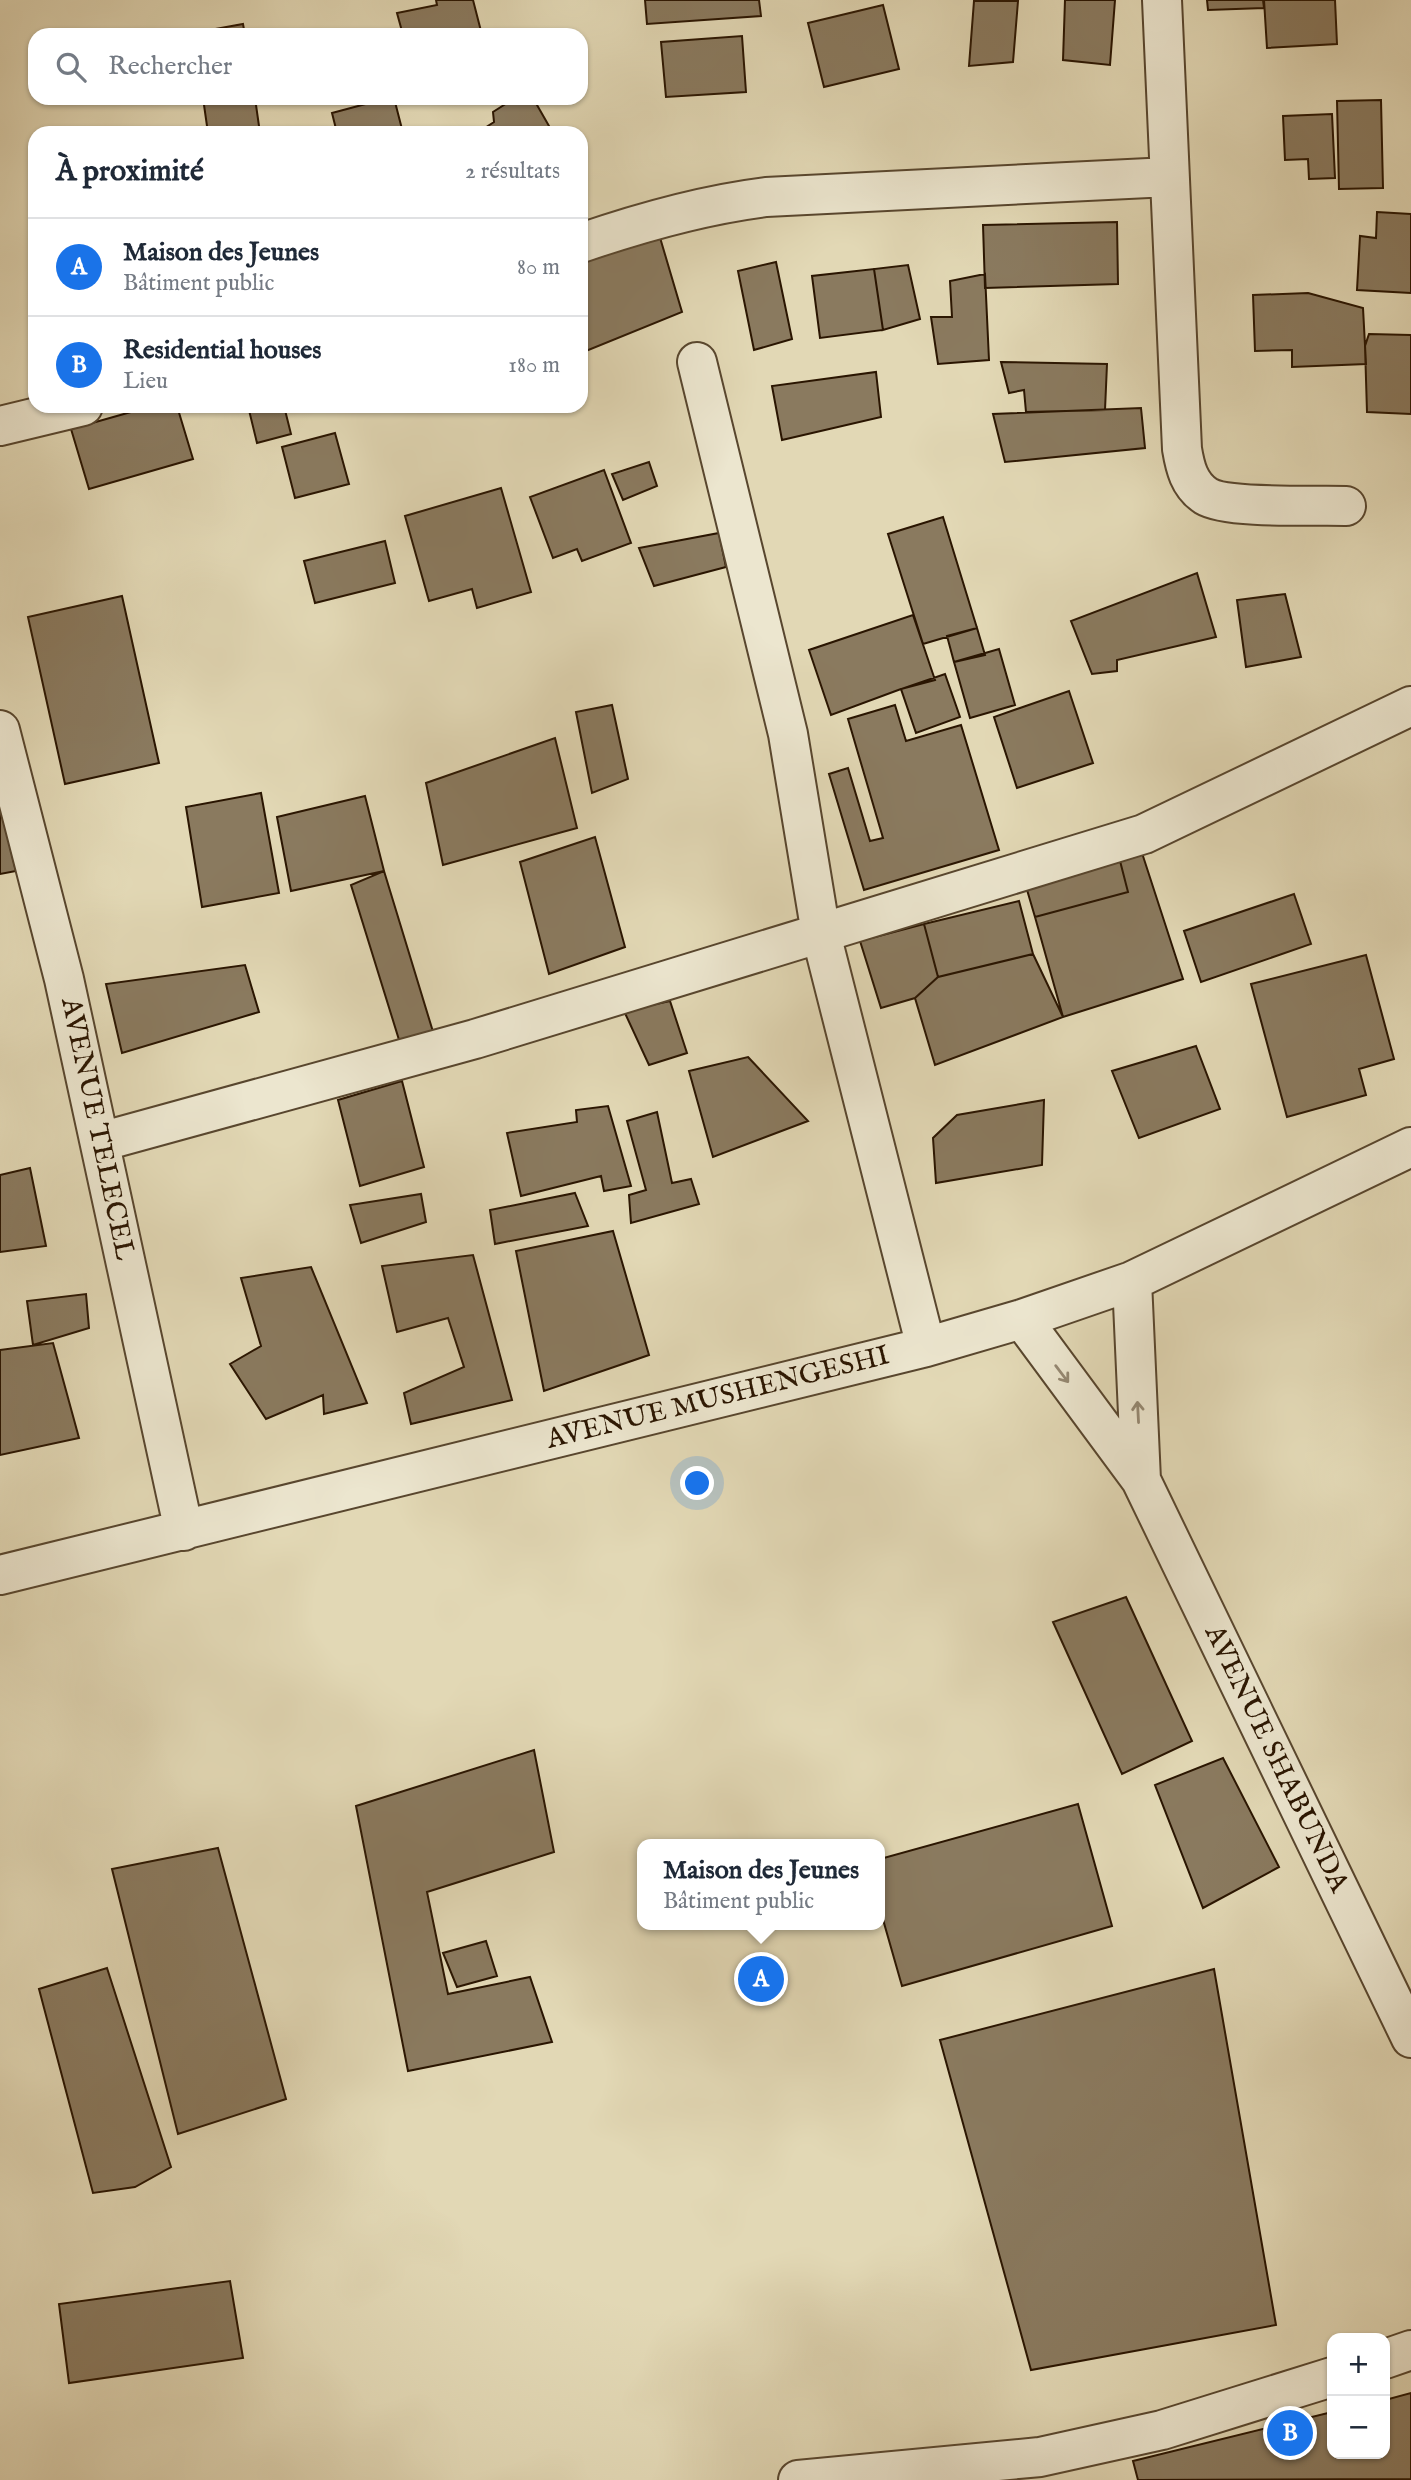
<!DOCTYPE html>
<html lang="fr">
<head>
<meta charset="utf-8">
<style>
	:root { --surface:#fff; --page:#f2f2f3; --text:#1f2937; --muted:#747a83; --line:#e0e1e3; --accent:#1a73e8 }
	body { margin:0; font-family:"IM FELL English",serif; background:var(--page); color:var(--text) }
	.controls { position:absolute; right:21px; bottom:21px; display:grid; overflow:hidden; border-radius:14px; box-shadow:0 2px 5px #0004 }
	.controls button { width:63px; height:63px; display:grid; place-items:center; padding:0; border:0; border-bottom:2px solid var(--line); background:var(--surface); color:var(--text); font:35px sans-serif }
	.you { position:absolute; left:698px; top:1484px; width:24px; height:24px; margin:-18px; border:5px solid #fff; border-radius:50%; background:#1a73e8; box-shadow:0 0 0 10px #1a73e833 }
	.badge { display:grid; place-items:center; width:46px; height:46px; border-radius:50%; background:var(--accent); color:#fff; font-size:23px; font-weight:700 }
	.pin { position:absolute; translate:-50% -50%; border:4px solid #fff; box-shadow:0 2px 7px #0006 }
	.popup { position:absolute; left:637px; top:1839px; width:248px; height:91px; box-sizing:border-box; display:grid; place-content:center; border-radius:14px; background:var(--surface); filter:drop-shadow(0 2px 5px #0005); font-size:23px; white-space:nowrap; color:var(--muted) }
	.popup b { font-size:26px; color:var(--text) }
	.popup::after { content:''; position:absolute; left:50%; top:100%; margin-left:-14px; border:14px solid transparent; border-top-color:var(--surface) }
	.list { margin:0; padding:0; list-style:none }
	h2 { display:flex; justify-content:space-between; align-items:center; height:91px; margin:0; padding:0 28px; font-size:30px }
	h2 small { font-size:23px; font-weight:400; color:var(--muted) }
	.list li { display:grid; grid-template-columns:46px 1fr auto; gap:21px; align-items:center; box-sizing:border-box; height:98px; padding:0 28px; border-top:2px solid var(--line) }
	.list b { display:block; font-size:26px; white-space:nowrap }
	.list p { margin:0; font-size:23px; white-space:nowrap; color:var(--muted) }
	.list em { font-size:23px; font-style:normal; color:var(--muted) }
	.icon { flex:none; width:38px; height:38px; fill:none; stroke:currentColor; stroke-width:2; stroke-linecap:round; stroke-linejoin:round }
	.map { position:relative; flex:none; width:1411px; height:2480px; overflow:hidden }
	.search { position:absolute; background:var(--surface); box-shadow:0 2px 5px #0004; left:28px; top:28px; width:560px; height:77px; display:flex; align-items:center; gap:18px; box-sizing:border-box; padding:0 24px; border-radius:21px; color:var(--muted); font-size:26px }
	.panel { position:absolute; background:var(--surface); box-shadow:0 2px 5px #0004; left:28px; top:126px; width:560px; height:287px; border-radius:21px }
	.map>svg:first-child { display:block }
	.building { fill:#8a7a5f; stroke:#2a1501; stroke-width:2 }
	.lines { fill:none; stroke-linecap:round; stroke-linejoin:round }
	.minor-casing { stroke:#58462e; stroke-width:42 }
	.minor { stroke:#ece6cf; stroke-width:38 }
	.oneway { stroke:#958872 }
	.labels { text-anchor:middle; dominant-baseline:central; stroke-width:7; stroke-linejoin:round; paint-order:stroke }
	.street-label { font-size:28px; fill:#2a1501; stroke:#ece6cf }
</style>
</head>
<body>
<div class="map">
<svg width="1411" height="2480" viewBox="0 0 1411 2480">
	<rect width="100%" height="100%" fill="#e2d8b5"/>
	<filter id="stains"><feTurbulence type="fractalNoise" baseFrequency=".00286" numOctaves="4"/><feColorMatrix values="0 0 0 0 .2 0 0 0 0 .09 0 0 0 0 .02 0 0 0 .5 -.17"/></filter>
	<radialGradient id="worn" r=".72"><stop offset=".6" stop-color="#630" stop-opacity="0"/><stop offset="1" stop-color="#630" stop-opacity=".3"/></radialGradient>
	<path class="building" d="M436,0H473L482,35H403L397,13L437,5Z
		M645,0H759L761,16L647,24Z
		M1065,0H1115L1110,65L1063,60Z
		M1207,0H1263L1264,8L1208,10Z
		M1264,0H1335L1337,44L1267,48Z
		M974,1H1018L1013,62L969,66Z
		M883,5L899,69L824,87L808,23Z
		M243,24L245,35H193V33Z
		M742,36L746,92L666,97L661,42Z
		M203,98H255L260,133H208Z
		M388,98H394L403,133H337L332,113Z
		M515,98H533L553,133H477L494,122L493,112Z
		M1381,100L1383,188L1339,189L1337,101Z
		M1332,114L1335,178L1309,179L1308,159L1285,160L1283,116Z
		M1377,212L1411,214V293L1357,290L1360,236L1376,238Z
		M1117,222L1118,284L985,288L983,225Z
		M656,224L682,312L581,353V257Z
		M776,262L792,339L754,350L738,271Z
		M908,265L920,319L883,330L874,269Z
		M874,269L883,330L820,338L812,276Z
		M985,274L989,360L938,364L931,317H952L950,281Z
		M1308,293L1363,308L1366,364L1292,367V350L1255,351L1253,295Z
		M1369,334L1411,335V414L1367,412L1365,346Z
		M1001,362L1107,364L1105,410L1026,412L1024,390L1009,393Z
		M876,372L881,417L782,440L772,386Z
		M152,406H177L193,459L89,489L71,429Z
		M248,406H284L291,434L257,443Z
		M1141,408L1145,448L1005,462L993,414Z
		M335,433L349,484L295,498L282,447Z
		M649,462L657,486L623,500L612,474Z
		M604,470L631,543L582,561L577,549L553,558L530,497Z
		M501,488L531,592L477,608L472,589L429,601L405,516Z
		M943,517L977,628L923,644L888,534Z
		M719,533L726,567L654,586L639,548Z
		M385,541L395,583L315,603L304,561Z
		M1197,573L1216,637L1117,660V671L1092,674L1071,621Z
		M1285,594L1301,657L1246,667L1237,600Z
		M122,596L159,763L65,784L28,617Z
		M913,615L935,680L901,689L831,715L809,650Z
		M977,628L985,655L954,662L947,636Z
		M999,649L1015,705L970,718L954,662Z
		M945,674L960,717L916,733L901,689Z
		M1069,691L1093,763L1017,788L994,717Z
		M612,705L628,779L592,793L576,712Z
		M895,705L906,741L961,725L999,850L864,890L829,774L848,768L870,841L883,838L848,719Z
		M555,738L577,828L443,865L426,783Z
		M261,793L279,893L202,907L186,807Z
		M365,796L384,871L291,891L277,817Z
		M0,805L16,871L0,874Z
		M595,837L625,947L549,974L520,862Z
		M1142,853L1183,979L1063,1017L1035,917L1128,892L1119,857Z
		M1119,857L1128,892L1035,917L1025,883Z
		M384,871L434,1035L400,1043L351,885Z
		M1294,894L1311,944L1201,982L1184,931Z
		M1019,901L1033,954L938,977L924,924Z
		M924,924L938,977L915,998L881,1008L860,941Z
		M1033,954L1063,1017L935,1065L915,998L938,977Z
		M1366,955L1394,1059L1359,1069L1366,1095L1287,1117L1251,984Z
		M245,965L259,1012L122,1053L106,984Z
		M670,1001L687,1053L649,1065L624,1011Z
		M1196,1046L1220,1109L1139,1138L1112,1071Z
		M748,1057L808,1121L713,1157L689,1071Z
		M402,1081L424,1167L360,1186L338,1100Z
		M1044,1100L1042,1165L936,1183L933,1138L957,1115Z
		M608,1106L631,1186L604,1191L601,1176L521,1196L507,1133L577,1122L576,1110Z
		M657,1112L672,1183L691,1179L699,1204L631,1223L629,1195L646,1190L627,1121Z
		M30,1168L46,1246L0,1252V1175Z
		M575,1193L588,1226L495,1244L490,1210Z
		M421,1194L426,1222L361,1243L350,1205Z
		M613,1231L649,1355L544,1391L516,1251Z
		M473,1255L512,1400L411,1424L404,1393L464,1367L448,1318L397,1332L382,1266Z
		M311,1267L367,1403L324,1414L323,1395L266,1419L230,1364L261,1346L241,1278Z
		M86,1294L89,1328L33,1345L27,1301Z
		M53,1343L79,1438L0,1455V1350Z
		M1126,1597L1192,1741L1122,1774L1053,1622Z
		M534,1750L554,1852L427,1892L448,1994L530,1977L552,2042L408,2071L356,1806Z
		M1223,1758L1279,1867L1203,1908L1155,1785Z
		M1078,1804L1112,1926L902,1986L880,1909V1859Z
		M218,1848L286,2099L178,2134L112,1869Z
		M486,1941L497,1976L457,1987L443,1953Z
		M107,1968L171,2167L135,2187L93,2193L39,1989Z
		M1214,1969L1276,2325L1031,2370L940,2040Z
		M230,2281L243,2358L69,2383L59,2304Z
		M1411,2393V2479L1138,2480L1133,2461L1332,2412V2454H1385V2400Z"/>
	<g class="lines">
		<g class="minor-casing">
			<path id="minor" d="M1162,0L1182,449C1185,467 1189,485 1206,496C1227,509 1318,505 1346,506
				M581,243C642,222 702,205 766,197L1169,177
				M697,362L788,734L821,934L926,1347
				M0,426L83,406
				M0,730L64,979L184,1531
				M100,1142L475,1039L1144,834L1411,706
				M1132,1281L1141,1480
				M1022,1319L1141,1480L1411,2038
				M0,1575L926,1347L1022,1319L1132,1281L1411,1147
				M1385,2359L1411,2350
				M798,2480L1040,2457L1162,2430L1332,2377"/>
		</g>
		<use href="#minor" class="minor"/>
	</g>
	<defs><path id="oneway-shaft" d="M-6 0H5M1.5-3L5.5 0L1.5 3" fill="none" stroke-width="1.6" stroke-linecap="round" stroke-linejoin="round" transform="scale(1.75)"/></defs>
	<g class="oneway">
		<use href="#oneway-shaft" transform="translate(1062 1374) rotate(53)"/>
		<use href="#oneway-shaft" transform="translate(1138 1412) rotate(-93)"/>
	</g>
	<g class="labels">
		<g class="street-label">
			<text transform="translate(97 1129) rotate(78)">AVENUE TELECEL</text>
			<text transform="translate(718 1398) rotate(-14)">AVENUE MUSHENGESHI</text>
			<text transform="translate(1276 1759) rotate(64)">AVENUE SHABUNDA</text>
		</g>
	</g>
	<rect width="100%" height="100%" filter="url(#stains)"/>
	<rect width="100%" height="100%" fill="url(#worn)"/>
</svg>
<div class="controls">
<button>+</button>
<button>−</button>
</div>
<div class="you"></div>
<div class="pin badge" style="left:761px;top:1979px">A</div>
<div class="popup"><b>Maison des Jeunes</b>Bâtiment public</div>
<div class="pin badge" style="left:1290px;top:2433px">B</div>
<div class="search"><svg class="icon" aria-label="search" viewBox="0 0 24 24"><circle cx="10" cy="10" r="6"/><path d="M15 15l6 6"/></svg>Rechercher</div>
<section class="panel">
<h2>À proximité<small>2 résultats</small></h2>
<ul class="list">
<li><span class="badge">A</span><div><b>Maison des Jeunes</b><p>Bâtiment public</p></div><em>80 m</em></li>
<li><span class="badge">B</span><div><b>Residential houses</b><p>Lieu</p></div><em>180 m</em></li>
</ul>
</section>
</div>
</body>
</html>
